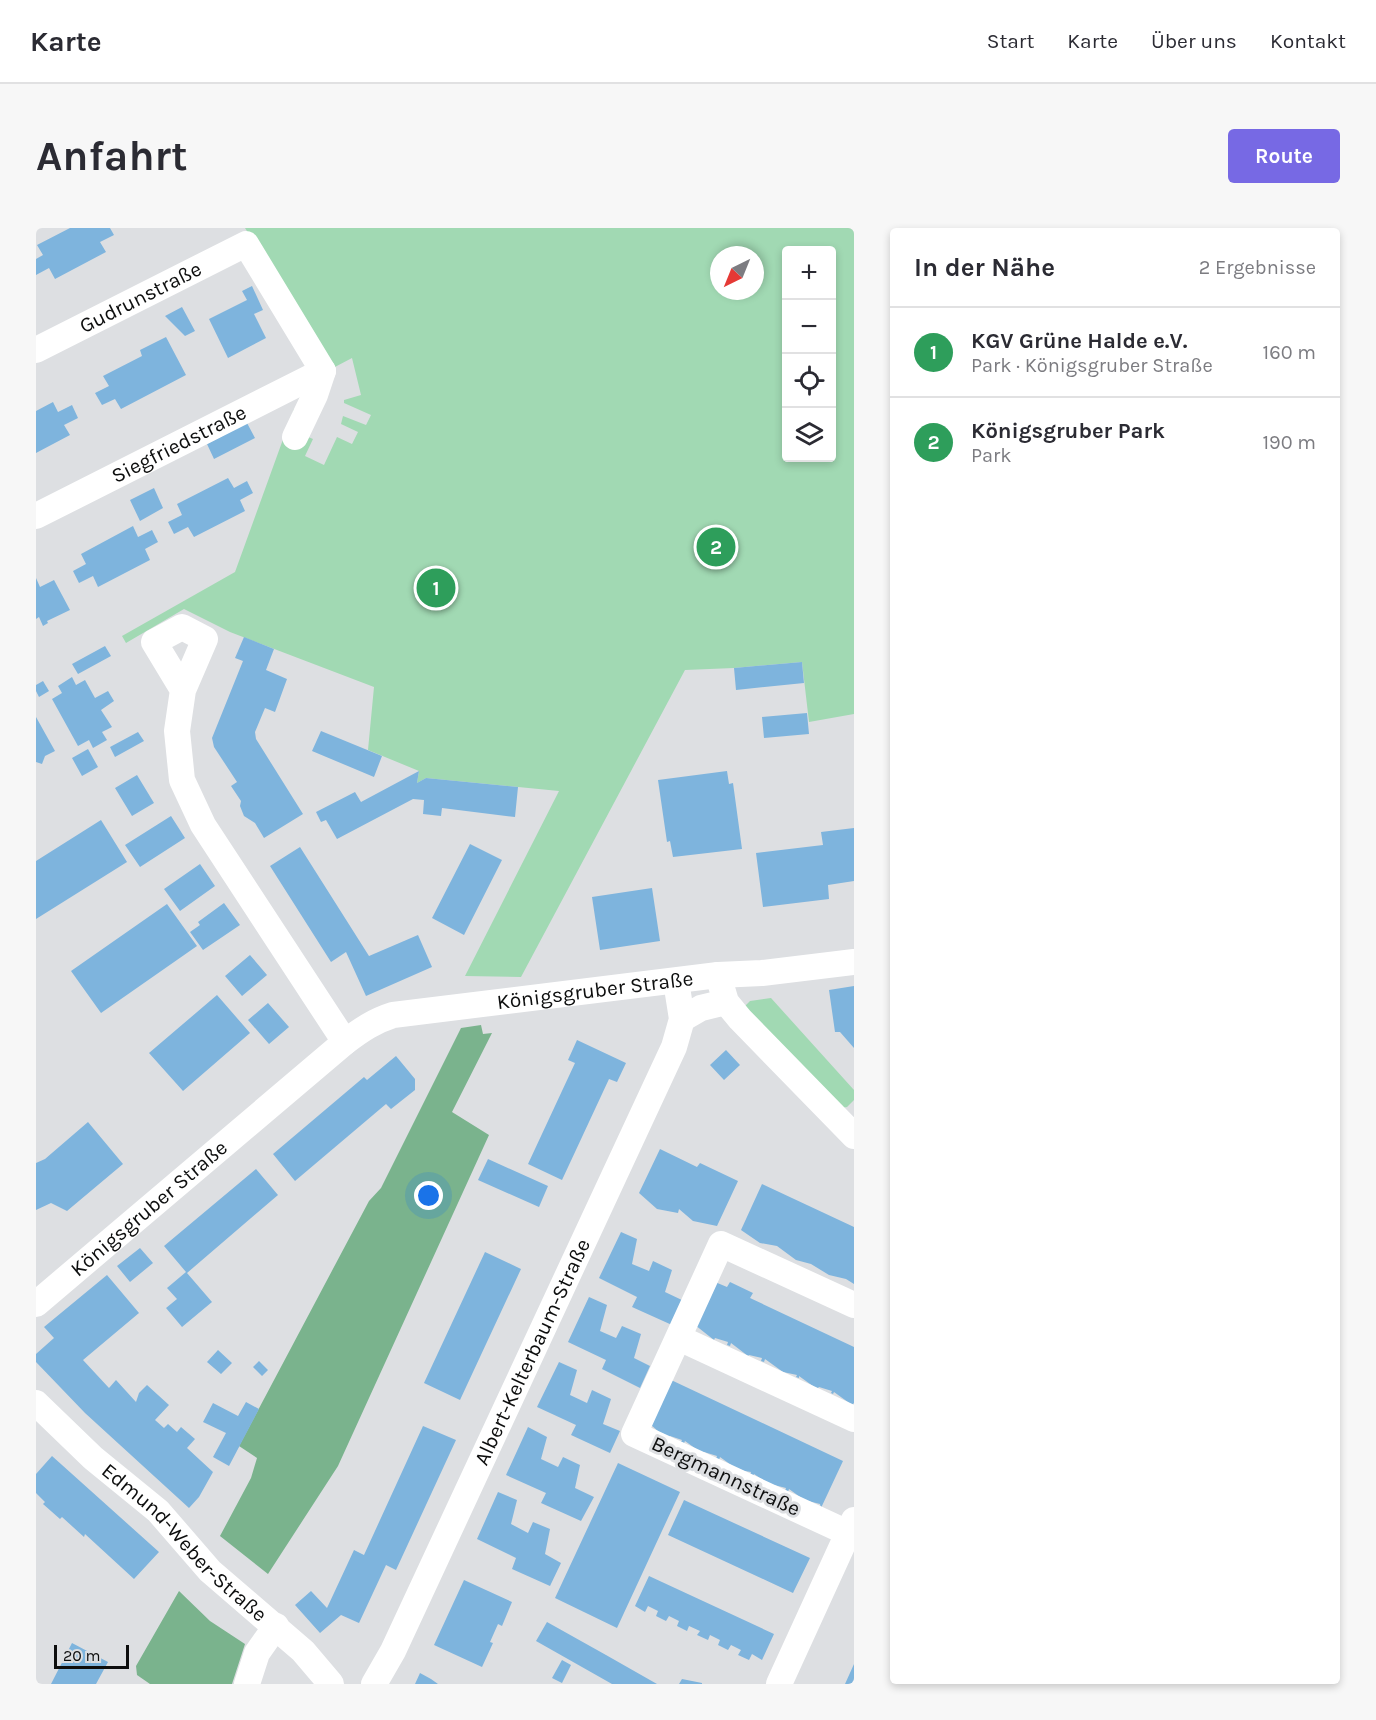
<!DOCTYPE html>
<html lang="de">
<head>
<meta charset="utf-8">
<style>
	:root { --surface:#fff; --page:#f7f7f7; --text:#2b2b33; --muted:#7c7c81; --line:#e1e1e2; --accent:#7769e4 }
	body { margin:0; font-family:Karla,sans-serif; background:var(--page); color:var(--text) }
	.controls { position:absolute; right:18px; top:18px; display:grid; overflow:hidden; border-radius:6px; box-shadow:0 3px 9px #0003 }
	.controls button { width:54px; height:54px; display:grid; place-items:center; padding:0; border:0; border-bottom:2px solid var(--line); background:var(--surface); color:var(--text); font:30px sans-serif }
	.compass { position:absolute; left:674px; top:18px; width:54px; height:54px; border-radius:50%; background:var(--surface); box-shadow:0 3px 9px #0003; rotate:223deg }
	.scale { position:absolute; left:18px; bottom:15px; width:75px; box-sizing:border-box; padding-left:6px; border:3px solid #0d0e0e; border-top:0; font-size:16px; line-height:21px; white-space:nowrap; color:#0d0e0e; -webkit-text-stroke:4px #dddfe2; paint-order:stroke }
	.you { position:absolute; left:393px; top:968px; width:21px; height:21px; margin:-15px; border:4px solid #fff; border-radius:50%; background:#1a73e8; box-shadow:0 0 0 9px #1a73e833 }
	.badge { display:grid; place-items:center; width:39px; height:39px; border-radius:50%; background:var(--accent); color:#fff; font-size:20px; font-weight:700 }
	.pin { position:absolute; translate:-50% -50%; border:3px solid #fff; box-shadow:0 2px 6px #0006 }
	.list { margin:0; padding:0; list-style:none }
	h2 { display:flex; justify-content:space-between; align-items:center; height:78px; margin:0; padding:0 24px; font-size:26px }
	h2 small { font-size:20px; font-weight:400; color:var(--muted) }
	.list li { display:grid; grid-template-columns:39px 1fr auto; gap:18px; align-items:center; box-sizing:border-box; height:90px; padding:0 24px; border-top:2px solid var(--line) }
	.list b { display:block; font-size:22px; white-space:nowrap }
	.list p { margin:0; font-size:20px; white-space:nowrap; color:var(--muted) }
	.list em { font-size:20px; font-style:normal; color:var(--muted) }
	.icon { flex:none; width:33px; height:33px; fill:none; stroke:currentColor; stroke-width:2; stroke-linecap:round; stroke-linejoin:round }
	.map { position:relative; flex:none; width:818px; height:1456px; overflow:hidden; border-radius:6px }
	header { display:flex; align-items:center; gap:36px; box-sizing:border-box; height:84px; padding:0 30px; background:var(--surface); border-bottom:2px solid var(--line) }
	header strong { font-size:28px }
	nav { display:flex; gap:33px; margin-inline-start:auto; font-size:21px }
	.intro { display:flex; align-items:center; justify-content:space-between; box-sizing:border-box; height:144px; padding:0 36px }
	h1 { margin:0; font-size:42px }
	.button { padding:15px 27px; border-radius:6px; background:var(--accent); color:#fff; font-size:21px; font-weight:700 }
	main { display:flex; gap:36px; padding:0 36px }
	aside { flex:1; background:var(--surface); border-radius:6px; box-shadow:0 3px 9px #0003 }
	.map>svg:first-child { display:block }
	.green { fill:#a1d9b3; fill-rule:evenodd }
	.forest { fill:#7ab38d }
	.building { fill:#7eb4dd }
	.lines { fill:none; stroke-linecap:round; stroke-linejoin:round }
	.minor { stroke:#fff; stroke-width:26 }
	.labels { text-anchor:middle; dominant-baseline:central; stroke-width:6; stroke-linejoin:round; paint-order:stroke }
	.street-label { font-size:21px; fill:#0d0e0e; stroke:#dddfe2 }
</style>
</head>
<body>
<header>
<strong>Karte</strong>
<nav><a>Start</a><a>Karte</a><a>Über uns</a><a>Kontakt</a></nav>
</header>
<div class="intro"><h1>Anfahrt</h1><a class="button">Route</a></div>
<main>
<div class="map">
<svg width="818" height="1456" viewBox="0 0 818 1456">
	<rect width="100%" height="100%" fill="#dddfe2"/>
	<path class="green" d="M209,0H818V486L773,494L766,434L698,440L649,442L485,749L429,748L523,563L390,550L381,555L383,543L332,522L338,459L194,404L148,381L90,415L86,408L199,344L258,181V203L277,211L269,228L288,237L301,209L316,216L322,204L305,196L307,188L330,197L335,187L308,175V172L325,167L316,130L297,140ZM750,22H796V230H750ZM683,27H719V63H683Z
		M735,770L818,862V872L811,879L805,880L708,779L714,773Z"/>
	<path class="forest" d="M445,797L447,806L456,805L416,884L453,907L302,1238L232,1346L184,1308L215,1250L221,1230L203,1218L333,973L345,960L425,800Z
		M143,1363L174,1393L209,1416L196,1456H114L101,1447L100,1438Z"/>
	<path class="building" d="M34,0H74L78,7L64,14L70,24L19,51L13,40L0,47V31L7,27L1,17Z
		M216,58L227,82L218,86L230,110L192,130L173,91L211,72L206,63Z
		M146,79L159,103L149,108L129,88Z
		M130,109L150,147L85,181L79,171L66,177L59,165L73,158L67,148L106,128L104,122Z
		M17,174L22,184L36,177L42,190L28,197L34,207L0,225V183Z
		M211,195L219,210L178,231L171,216Z
		M192,250L198,260L211,253L217,265L204,272L209,283L158,309L152,299L138,306L132,294L146,287L141,276Z
		M118,260L127,280L104,293L94,272Z
		M97,298L102,309L116,302L122,314L109,321L114,332L62,359L57,348L43,355L37,343L50,336L45,326Z
		M0,350L4,359L18,352L34,382L11,393L12,395L7,398L3,389L0,391Z
		M208,409L238,421L230,442L251,451L239,484L229,480L219,504L220,511L267,586L228,610L219,595L208,588L204,578L205,573L195,558L201,554L178,519L176,510L207,433L199,430Z
		M69,418L75,428L42,446L36,436Z
		M766,434L768,455L700,462L698,440Z
		M36,449L40,457L49,452L59,470L72,463L78,473L65,482L76,499L66,504L71,512L57,520L53,512L42,518L16,471L26,465L22,458Z
		M7,453L13,463L3,469L0,463V457Z
		M771,485L773,506L728,510L726,489Z
		M0,489L19,523L9,528L6,536L0,534Z
		M285,503L346,528L338,549L276,523Z
		M102,504L108,513L79,529L74,519Z
		M52,521L62,539L46,548L36,530Z
		M383,543L381,555L390,550L482,559L479,589L406,580L405,588L387,586L388,572L377,571L301,611L290,592L285,594L280,584L319,564L325,574Z
		M691,543L693,556L697,555L706,621L637,629L634,613L631,614L622,552Z
		M101,547L118,575L96,588L79,560Z
		M135,588L149,610L104,639L89,617Z
		M65,592L91,634L0,691V633Z
		M818,600V653L792,657L793,671L727,679L720,625L787,617L785,604Z
		M434,616L466,632L428,707L396,690Z
		M264,619L333,728L382,707L396,739L330,768L310,724L295,734L234,638Z
		M164,636L179,658L144,683L128,661Z
		M616,660L624,713L564,722L556,669Z
		M188,675L204,697L167,722L154,704L164,697L162,694Z
		M131,676L161,718L65,785L35,743Z
		M214,727L231,747L206,768L189,748Z
		M818,758V820L804,804H799L793,762Z
		M181,767L214,805L147,863L113,825Z
		M232,775L253,799L233,816L212,792Z
		M541,812L590,835L581,854L573,851L526,952L492,936L539,835L532,832Z
		M690,822L704,837L688,852L674,837Z
		M360,828L379,851V862L355,881L350,876L259,953L237,926L328,849L331,852Z
		M52,894L87,936L31,983L15,975L0,982V935L9,931Z
		M624,921L661,939L664,935L702,953L681,998L657,993L643,981L642,985L621,981L603,965Z
		M452,931L512,958L503,979L442,952Z
		M220,941L242,967L151,1045L176,1074L146,1099L130,1080L141,1071L131,1060L150,1044L128,1018Z
		M726,956L818,999V1056L810,1051L793,1047L775,1036L760,1032L741,1018L724,1015L705,1002Z
		M585,1004L601,1011L596,1036L613,1043L617,1033L636,1042L629,1064L648,1073L636,1097L596,1079L601,1069L563,1050Z
		M104,1020L117,1035L94,1054L81,1038Z
		M449,1024L485,1041L424,1172L388,1155Z
		M71,1047L103,1085L47,1132L73,1160L80,1152L100,1174L103,1165L111,1157L133,1177L119,1192L128,1200L132,1196L141,1204L145,1199L159,1211L151,1220L177,1244L163,1269L153,1280L49,1185L0,1134V1126L18,1110L8,1099Z
		M679,1054L691,1059L694,1054L717,1065L714,1070L818,1119V1175L816,1177L798,1164L797,1166L795,1165L796,1163L783,1159L781,1161L763,1148V1150L760,1149L761,1147L747,1144L729,1131L728,1134L725,1133L726,1130L713,1127L712,1128L695,1115L694,1118L691,1117L692,1114L679,1110L678,1112L659,1097Z
		M553,1069L571,1077L564,1103L580,1110L586,1098L605,1106L598,1130L614,1138L604,1160L566,1141L570,1132L532,1114Z
		M182,1122L196,1135L185,1146L171,1134Z
		M223,1133L232,1142L226,1148L217,1139Z
		M523,1134L541,1142L534,1167L551,1175L556,1162L575,1171L567,1196L584,1203L574,1225L535,1207L540,1197L501,1179Z
		M633,1151L807,1233L785,1280L784,1276L772,1273L771,1274L753,1261L752,1264L749,1263L750,1260L738,1257L736,1258L718,1246L717,1248L714,1247L715,1244L702,1242L684,1229L683,1232L680,1231L681,1228L668,1224L667,1226L649,1213L648,1215L645,1214L646,1212L634,1208L631,1211L615,1197Z
		M210,1174L223,1181L193,1238L177,1229L190,1205L167,1194L177,1175L202,1188Z
		M387,1198L420,1212L360,1342L350,1337L323,1395L305,1387L284,1405L259,1377L275,1363L291,1380L318,1322L328,1327Z
		M492,1199L511,1209L505,1231L522,1239L527,1229L544,1237L539,1260L558,1269L545,1293L505,1275L510,1265L470,1247Z
		M16,1228L123,1324L98,1351L49,1306L48,1309L26,1289L24,1291L7,1276L9,1274L0,1265V1246Z
		M582,1235L644,1264L581,1400L519,1370Z
		M462,1264L481,1272L475,1296L492,1305L497,1294L514,1301L509,1326L525,1335L514,1358L476,1341L480,1330L441,1311Z
		M648,1272L774,1330L757,1365L632,1307Z
		M613,1348L738,1406L726,1432L716,1426L713,1432L702,1427L705,1422L695,1417L692,1422L682,1417L684,1412L674,1407L672,1412L661,1407L664,1403L653,1398L651,1403L641,1398L643,1393L633,1388L630,1393L620,1388L622,1383L612,1378L609,1384L599,1378Z
		M428,1352L476,1374L466,1398L462,1396L454,1414L457,1415L446,1439L398,1417Z
		M511,1394L570,1427L621,1456H576L500,1413Z
		M36,1415L72,1434L60,1456H15Z
		M526,1432L535,1437L526,1455L516,1450Z
		M818,1436V1456H809Z
		M384,1445L395,1451L402,1456H379Z
		M646,1451L666,1455V1456H643Z"/>
	<g class="lines">
		<g class="minor">
			<path id="s1" d="M0,122L210,16L287,143L279,167L259,209"/>
			<path id="s2" d="M0,288L287,143"/>
			<path d="M147,462L118,414L146,399L169,411L147,462L141,503L146,552L167,597L309,814"/>
			<path d="M682,747L690,774L704,791L818,908"/>
			<path d="M646,791L665,780L690,774"/>
			<path id="s3" d="M0,1076L309,814C325,802 338,793 357,787L682,747L726,745L818,734"/>
			<path d="M643,1110L818,1191"/>
			<path id="s4" d="M0,1175L57,1230L122,1283L174,1343L267,1423L295,1456"/>
			<path d="M812,1305L598,1206L685,1016L818,1077"/>
			<path d="M211,1456L221,1425L240,1398"/>
			<path id="s5" d="M338,1456L357,1423L638,819L646,791L640,753"/>
			<path d="M743,1456L818,1292"/>
		</g>
	</g>
	<g class="labels">
		<g class="street-label">
			<text stroke="none"><textPath href="#s1" startOffset="117">Gudrunstraße</textPath></text>
			<text stroke="none"><textPath href="#s2" startOffset="160">Siegfriedstraße</textPath></text>
			<text stroke="none"><textPath href="#s3" startOffset="664">Königsgruber Straße</textPath></text>
			<text stroke="none"><textPath href="#s3" startOffset="148">Königsgruber Straße</textPath></text>
			<text stroke="none"><textPath href="#s5" startOffset="368">Albert-Kelterbaum-Straße</textPath></text>
			<text transform="translate(690 1248) rotate(25)">Bergmannstraße</text>
			<text stroke="none"><textPath href="#s4" startOffset="204">Edmund-Weber-Straße</textPath></text>
		</g>
	</g>
</svg>
<div class="controls">
<button>+</button>
<button>−</button>
<button><svg class="icon" aria-label="locate" viewBox="0 0 24 24"><circle cx="12" cy="12" r="6"/><path d="M12 2v4M12 18v4M2 12h4M18 12h4"/></svg></button>
<button><svg class="icon" aria-label="layers" viewBox="0 0 24 24"><path d="M12 4l9 5-9 5-9-5zM3 14l9 5 9-5"/></svg></button>
</div>
<svg class="compass" viewBox="-18 -18 36 36"><path d="M0-13l5 13h-10z" fill="#e53935"/><path d="M0 13l5-13h-10z" fill="#7c7c81"/></svg>
<div class="scale">20 m</div>
<div class="you"></div>
<div class="pin badge" style="left:400px;top:360px;background:#2e9e5b">1</div>
<div class="pin badge" style="left:680px;top:319px;background:#2e9e5b">2</div>
</div>
<aside>
<h2>In der Nähe<small>2 Ergebnisse</small></h2>
<ul class="list">
<li><span class="badge" style="background:#2e9e5b">1</span><div><b>KGV Grüne Halde e.V.</b><p>Park · Königsgruber Straße</p></div><em>160 m</em></li>
<li><span class="badge" style="background:#2e9e5b">2</span><div><b>Königsgruber Park</b><p>Park</p></div><em>190 m</em></li>
</ul>
</aside>
</main>
</body>
</html>
